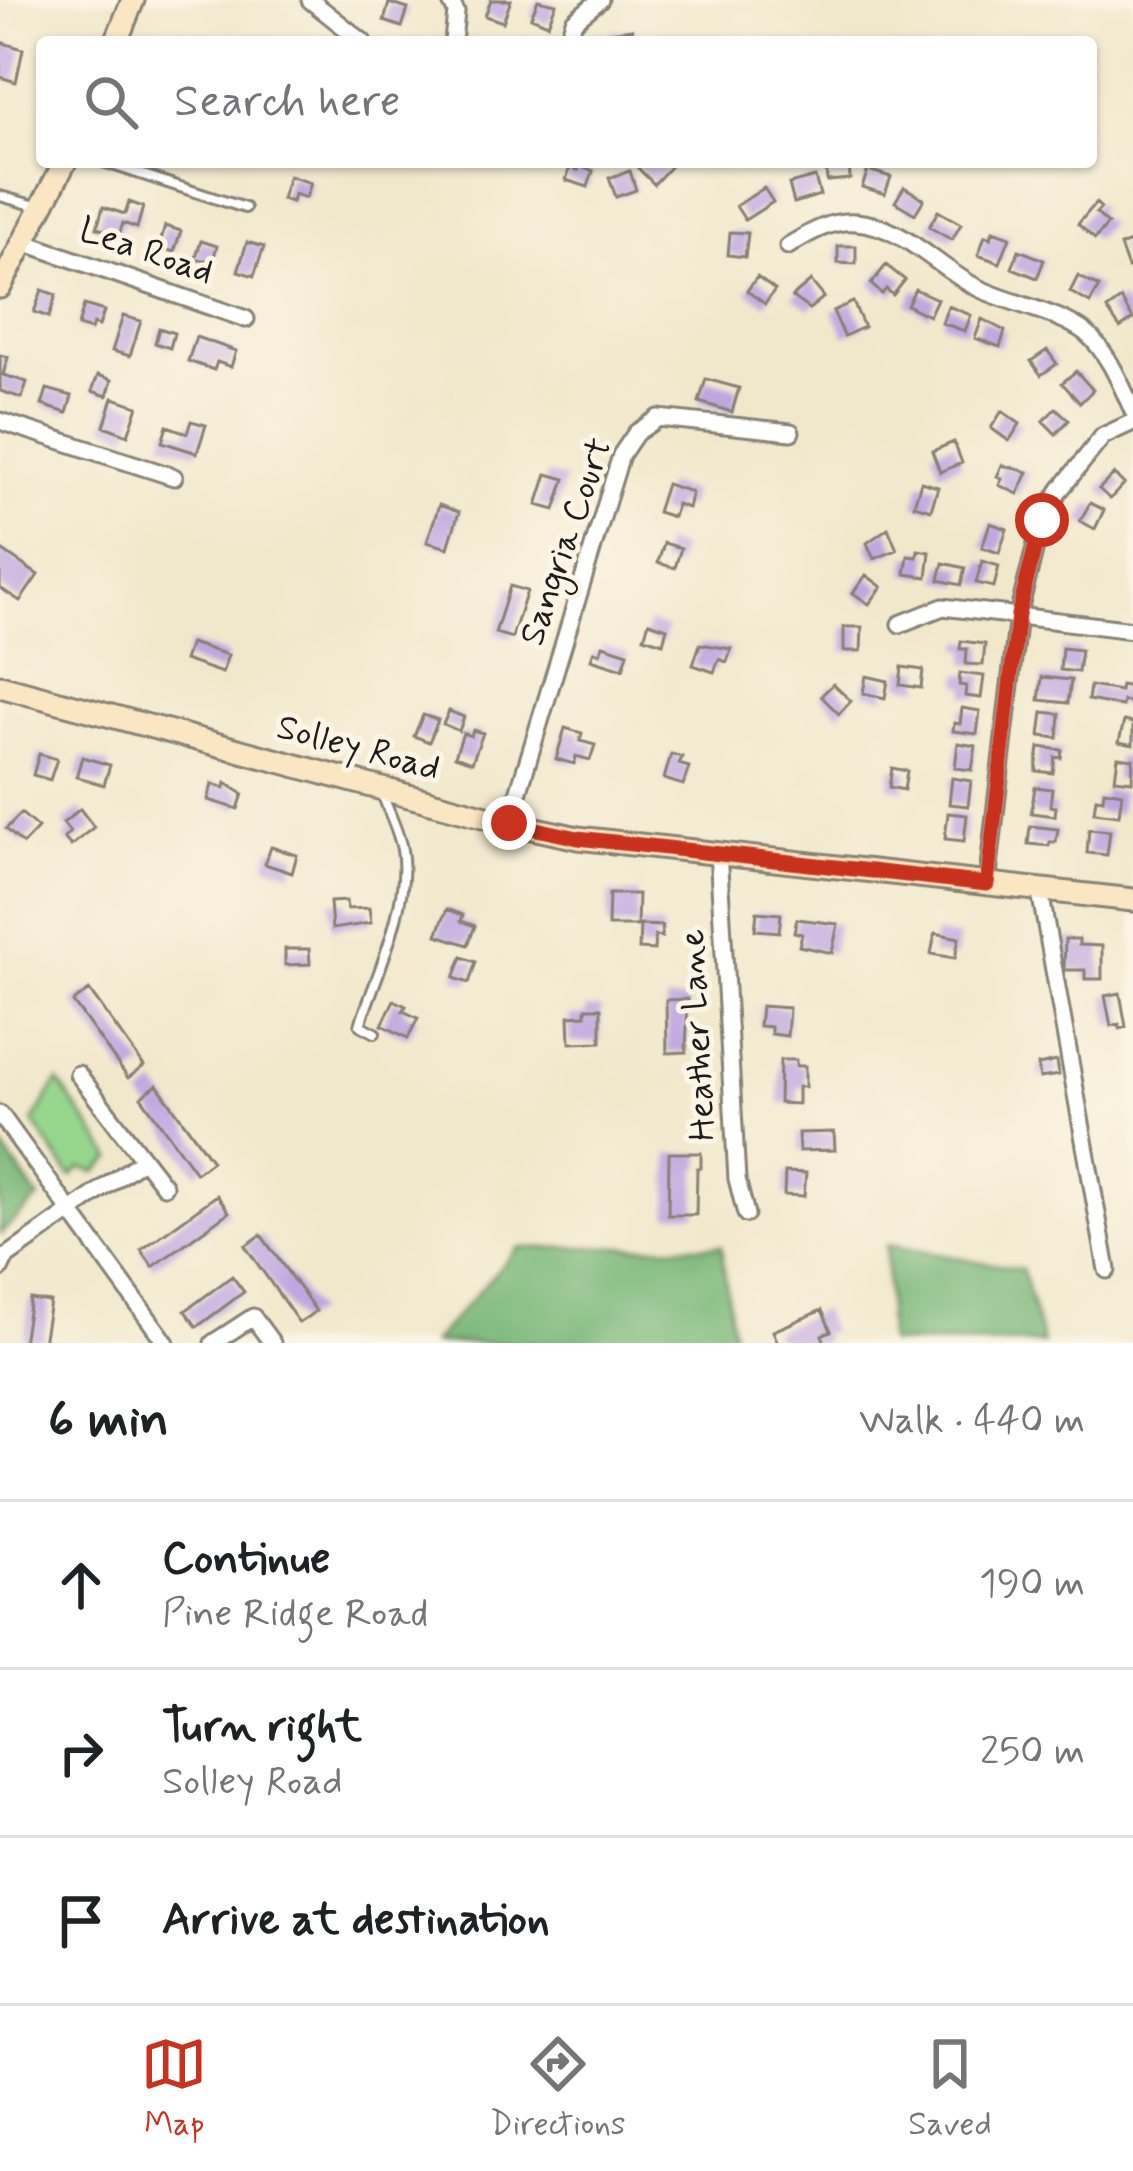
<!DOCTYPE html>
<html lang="en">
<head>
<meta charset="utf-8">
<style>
	:root { --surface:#fff; --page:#f6f6f6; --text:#202124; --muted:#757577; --line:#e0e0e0; --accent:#c8321e }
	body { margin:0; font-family:Mynerve,sans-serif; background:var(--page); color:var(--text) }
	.stop { position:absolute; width:36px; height:36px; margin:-27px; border:9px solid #c8321e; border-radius:50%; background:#fff }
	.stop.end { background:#c8321e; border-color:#fff; box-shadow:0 3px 12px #0008 }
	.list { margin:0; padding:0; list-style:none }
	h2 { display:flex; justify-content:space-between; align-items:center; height:156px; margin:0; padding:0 48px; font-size:51px }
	h2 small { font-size:39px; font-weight:400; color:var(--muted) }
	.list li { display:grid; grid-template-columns:78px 1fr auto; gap:36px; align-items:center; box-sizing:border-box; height:168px; padding:0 48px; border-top:3px solid var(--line) }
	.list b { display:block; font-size:45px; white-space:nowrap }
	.list p { margin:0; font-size:39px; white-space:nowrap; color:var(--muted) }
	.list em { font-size:39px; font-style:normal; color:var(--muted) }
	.icon { flex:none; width:66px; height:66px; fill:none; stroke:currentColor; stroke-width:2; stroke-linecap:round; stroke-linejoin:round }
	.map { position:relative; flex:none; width:1133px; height:1343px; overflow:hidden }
	.search { position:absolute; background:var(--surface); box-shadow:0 3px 9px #0004; left:36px; right:36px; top:36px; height:132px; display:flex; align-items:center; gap:30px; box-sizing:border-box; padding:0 42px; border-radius:12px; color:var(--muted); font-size:45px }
	.sheet { height:660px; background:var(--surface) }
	nav { display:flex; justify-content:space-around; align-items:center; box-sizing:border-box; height:168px; border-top:3px solid var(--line); background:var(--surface); font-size:33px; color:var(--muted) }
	nav a { display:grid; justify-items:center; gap:6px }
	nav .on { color:var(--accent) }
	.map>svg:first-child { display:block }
	.green { fill:#96d68d; stroke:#597954; stroke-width:3 }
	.forest { fill:#78b778; stroke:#4a6a4a; stroke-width:3 }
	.building { fill:#bfa6e1 }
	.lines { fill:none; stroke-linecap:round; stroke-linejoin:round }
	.lane-casing { stroke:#868274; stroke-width:14 }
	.street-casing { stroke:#868274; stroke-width:21 }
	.secondary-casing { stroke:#868274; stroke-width:27 }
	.lane { stroke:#fff; stroke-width:8 }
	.street { stroke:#fff; stroke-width:15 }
	.secondary { stroke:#fbe6c4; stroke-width:21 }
	.route { stroke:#c8321e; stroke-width:15 }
	.labels { text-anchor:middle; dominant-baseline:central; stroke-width:10; stroke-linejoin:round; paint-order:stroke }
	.street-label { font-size:36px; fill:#1c1c1c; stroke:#fcf5e5 }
</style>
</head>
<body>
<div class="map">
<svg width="1133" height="1343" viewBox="0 0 1133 1343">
	<rect width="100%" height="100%" fill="#fcf5e5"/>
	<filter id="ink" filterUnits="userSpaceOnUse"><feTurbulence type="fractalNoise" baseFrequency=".00833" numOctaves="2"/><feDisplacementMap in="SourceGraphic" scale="24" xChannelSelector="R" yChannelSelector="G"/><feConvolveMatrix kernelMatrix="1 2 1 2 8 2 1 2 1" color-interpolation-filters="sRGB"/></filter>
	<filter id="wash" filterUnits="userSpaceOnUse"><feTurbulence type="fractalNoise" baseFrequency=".004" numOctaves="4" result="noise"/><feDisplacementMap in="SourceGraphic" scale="48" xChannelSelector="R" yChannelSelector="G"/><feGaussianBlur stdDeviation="2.7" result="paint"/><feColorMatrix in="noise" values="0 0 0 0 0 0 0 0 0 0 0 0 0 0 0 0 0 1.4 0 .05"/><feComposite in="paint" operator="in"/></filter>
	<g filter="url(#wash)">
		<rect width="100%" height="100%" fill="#f1e8cc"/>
		<path class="green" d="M58,1081L112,1158L96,1172L81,1168L71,1177L33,1122Z"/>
		<path class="forest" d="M0,1144L39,1198L0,1234Z
			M886,1245L1022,1269L1043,1343H888Z
			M721,1246L734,1343H432L518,1248Z"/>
		<g id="blocks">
			<path class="building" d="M491,0H511L503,22L485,16Z
				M538,0L556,4L548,24L531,17Z
				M389,3L408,9L402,27L384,21Z
				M632,29L634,42H612L610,32Z
				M0,42L23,49L16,82L0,77Z
				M643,162H666L671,166L654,184L637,167Z
				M849,162L850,179L827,181L826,163Z
				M579,166L593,171L588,187L566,180L570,167L578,170Z
				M868,170L891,177L885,194L862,187Z
				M630,171L636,190L616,197L609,178Z
				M289,176L311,183L306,198L294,194L292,202L282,199Z
				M815,177L820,195L794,203L789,184Z
				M904,187L924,199L915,214L895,202Z
				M764,188L773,202L745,220L736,206Z
				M129,202L143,207L137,228L123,223L119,235L97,228L103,207L125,214Z
				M1096,203L1101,208L1096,213L1108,224L1095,239L1078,224Z
				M938,211L961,224L952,240L929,227Z
				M165,226L181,231L174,252L159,247Z
				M993,231L1010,237L1000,263L978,255L985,236L991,238Z
				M730,232L748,233L745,257L728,255Z
				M201,241L217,246L213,260H195Z
				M1133,241V267L1128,268L1120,246Z
				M247,242L264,247L254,276L238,271Z
				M838,246H856V264L838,263Z
				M1019,250L1044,260L1037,278L1012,268Z
				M886,265L905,280L893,295L886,289L882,294L871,284Z
				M1078,276L1099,287L1090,303L1070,292Z
				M757,277L775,290L765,304L747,291Z
				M811,281L824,297L809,309L792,297Z
				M915,289L937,299L929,316L907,305Z
				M42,290L56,295L49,317L34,312Z
				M1121,299L1133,319L1120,328L1107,309Z
				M853,302L864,327L844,336L833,311Z
				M84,305L104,311L99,326L93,324L91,330L78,326Z
				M948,306L971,315L965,331L942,323Z
				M123,316L141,321L130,356L112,351Z
				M982,319L1005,331L1000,347L975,338Z
				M159,328L174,333L170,348L155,343Z
				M196,337L236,351L231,367L217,362L214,370L188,361Z
				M1047,350L1057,364L1041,375L1031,361Z
				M0,355L8,357L3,375L27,382L22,398L0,391Z
				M1076,371L1093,390L1080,403L1062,383Z
				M98,375L112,380L107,396L92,391Z
				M706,379L739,388L732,412L699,402Z
				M47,389L72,396L67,413L42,405Z
				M113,398L138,406L128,435L104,426Z
				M1056,408L1069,420L1056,434L1043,421Z
				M1002,411L1020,424L1009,441L991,428Z
				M191,421L206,425L197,453L162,442L167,426L187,433Z
				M954,442L962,463L940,472L932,451Z
				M1002,465L1028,472L1018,494L999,485L1002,479L997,477Z
				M547,474L565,479L555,510L537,505Z
				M1114,474L1124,484L1110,499L1099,489Z
				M921,482L938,487L931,510L914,505Z
				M666,484L692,492L688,508L677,504L673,517L657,512Z
				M1090,503L1104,510L1095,529L1080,521Z
				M439,505L459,512L448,548L427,542Z
				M990,523L1007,529L999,553L982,547Z
				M888,528L897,550L874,559L867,543Z
				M664,543L681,548L675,568L658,563Z
				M0,549L38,575L20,601L0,588Z
				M918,550L930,552L927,577L905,574L908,556L917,557Z
				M982,561L999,566L994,587L976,583Z
				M943,563L965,568L961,585L939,580Z
				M866,575L882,587L869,604L853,593Z
				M510,586L527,591L512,638L495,633Z
				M649,622L667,628L663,643L644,637Z
				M844,627H862L861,651H844Z
				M961,641L985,644L983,665L966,664L967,649H960Z
				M190,643L228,655L222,673L184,660Z
				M700,644L731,649L727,662L719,659L714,672L693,665Z
				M603,645L628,653L623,669L591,659L594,651L600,653Z
				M1062,648L1081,650L1078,672L1060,670Z
				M902,667L923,670L921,688L900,685Z
				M960,673L984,676L981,698L965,696L966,686L959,685Z
				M866,676L888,681L885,698L863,693Z
				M1042,677L1071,680L1068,703L1039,700Z
				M833,684L851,701L839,714L821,696Z
				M1121,685L1133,687V703L1123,701L1122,706L1088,700L1090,686L1120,691Z
				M962,708L980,711L977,734L953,731L954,723L960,724Z
				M449,711L464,717L459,731L443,724Z
				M1043,712L1060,714L1058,738L1040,736Z
				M423,715L438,720L429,742L414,736Z
				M1124,721L1133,723V745L1119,742Z
				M565,728L582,733L580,741L595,745L590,760L576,756L574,764L556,759Z
				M473,730L483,733L472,762L455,756L463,733L471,736Z
				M958,743L976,746L972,770L955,768Z
				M1039,747L1062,750L1061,758L1055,757L1053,773L1036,771Z
				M39,754L57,759L50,780L33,775Z
				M671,754L682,757L679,764L689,767L683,785L664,779Z
				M82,757L110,765L104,785L76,777Z
				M1118,757L1133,759L1132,781L1115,779Z
				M892,768L907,771L904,790L889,787Z
				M952,778L971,781L968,806L949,804Z
				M226,783L243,794L238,809L208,800L212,784L225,788Z
				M1035,787L1052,789L1050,806L1056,807L1055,816L1031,813Z
				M1104,790L1122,793L1119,815L1094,812L1096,798L1103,799Z
				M80,809L94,827L71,846L64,838L70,832L63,823Z
				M21,813L38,828L23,844L6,829Z
				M948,813L967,815L964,841L945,839Z
				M1030,826L1058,829L1056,842H1050L1049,846L1028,844Z
				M1089,829L1110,831L1107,855L1087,853Z
				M271,847L297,855L292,873L265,864Z
				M609,894H638L637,926H608Z
				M346,901L347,909L369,908L371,923L332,929L330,902Z
				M447,909L463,915L461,921L475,926L468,945L437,935Z
				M757,912L781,914L779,932L755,930Z
				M797,919L838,924L832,953L799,946L802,934L794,932Z
				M640,925L662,926V937L655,936L654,950L639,949Z
				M935,933L959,938L955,958L931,954Z
				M1065,939H1079V945L1102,946V979H1085V970H1064Z
				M285,949H309L310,964L285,965Z
				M462,957L476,962L469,983L454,978Z
				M89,990L144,1066L128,1078L73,1002Z
				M1120,993L1126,1027L1120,1029L1119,1024L1111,1026L1105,996Z
				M688,999L686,1052L667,1053L666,1000Z
				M394,1000L406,1006L403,1011L418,1018L408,1038L382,1025Z
				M761,1006L789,1008L787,1036L771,1034V1027L759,1026Z
				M586,1008H601V1042L570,1043L569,1016L586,1015Z
				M780,1060H796V1066H805V1087H798V1104L779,1103Z
				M1057,1061L1059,1075L1040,1078L1038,1065Z
				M157,1085L212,1161L196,1173L141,1097Z
				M834,1132L835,1150L799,1151L798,1133Z
				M669,1153H701V1168H697L696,1215H668Z
				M785,1172L806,1173L804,1196L784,1195Z
				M217,1195L229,1212L153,1267L141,1250Z
				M261,1235L316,1311L299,1323L245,1246Z
				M232,1276L244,1292L197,1327L185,1311Z
				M30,1299L50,1302L43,1343H23Z
				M822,1310L831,1331L822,1335L825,1343H778L773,1331Z"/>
		</g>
	</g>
	<g filter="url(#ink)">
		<use href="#blocks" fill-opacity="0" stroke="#868274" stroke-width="3"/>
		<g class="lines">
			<g class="lane-casing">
				<path id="lane" d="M103,162L245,208
					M0,196L36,206
					M375,1033L360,1025C376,976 411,902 402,850C399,832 389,813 383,796"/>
			</g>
			<g class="street-casing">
				<path id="street" d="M310,0L363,42
					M450,0L456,12L453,42
					M567,42L574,21L600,0
					M26,243L246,319
					M788,246C809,233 830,220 856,222C902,225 937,267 976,287C1007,303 1060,312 1086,333C1109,353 1121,385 1133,411
					M0,421L174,477
					M900,624L943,607L1133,630
					M509,823L621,455L636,433L658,418L791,432
					M718,851L737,1179L746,1214
					M987,884L1018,615L1042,520L1060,490L1103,436L1133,422
					M1040,891L1107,1270
					M78,1074L164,1186
					M0,1114L166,1343
					M0,1269L6,1257L143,1160
					M213,1343L253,1317L272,1343"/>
			</g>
			<g class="secondary-casing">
				<path id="secondary" d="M116,42L133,0
					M0,287L65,162
					M0,686L509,823L578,838L1133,900"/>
			</g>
			<use href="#lane" class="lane"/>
			<use href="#street" class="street"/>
			<use href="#secondary" class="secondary"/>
		</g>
	</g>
	<g class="lines" filter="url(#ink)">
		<path class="route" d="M509,823L578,838L987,884L1018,615L1042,520"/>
	</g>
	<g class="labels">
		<g class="street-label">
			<text transform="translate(146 252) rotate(19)">Lea Road</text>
			<text transform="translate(567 542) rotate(-71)">Sangria Court</text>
			<text transform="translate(358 749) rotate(15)">Solley Road</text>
			<text transform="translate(699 1035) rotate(-93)">Heather Lane</text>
		</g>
	</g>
</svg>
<div class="stop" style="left:1042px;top:520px"></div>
<div class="stop end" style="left:509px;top:823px"></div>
<div class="search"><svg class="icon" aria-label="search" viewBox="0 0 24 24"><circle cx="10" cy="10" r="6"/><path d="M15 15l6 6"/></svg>Search here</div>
</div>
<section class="sheet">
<h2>6 min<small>Walk · 440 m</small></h2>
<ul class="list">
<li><svg class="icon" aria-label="ahead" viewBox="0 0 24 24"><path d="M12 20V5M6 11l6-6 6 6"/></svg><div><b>Continue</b><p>Pine Ridge Road</p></div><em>190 m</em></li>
<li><svg class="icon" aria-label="right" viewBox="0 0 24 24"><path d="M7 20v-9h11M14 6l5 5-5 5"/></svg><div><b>Turn right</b><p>Solley Road</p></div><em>250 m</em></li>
<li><svg class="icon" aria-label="arrive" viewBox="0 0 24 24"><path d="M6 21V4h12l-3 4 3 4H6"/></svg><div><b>Arrive at destination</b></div></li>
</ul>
</section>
<nav>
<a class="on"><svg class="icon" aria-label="map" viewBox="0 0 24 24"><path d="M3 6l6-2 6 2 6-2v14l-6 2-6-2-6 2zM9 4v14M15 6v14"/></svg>Map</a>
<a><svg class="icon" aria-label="directions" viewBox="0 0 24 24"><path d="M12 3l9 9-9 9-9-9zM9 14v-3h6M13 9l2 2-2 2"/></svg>Directions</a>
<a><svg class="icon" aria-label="saved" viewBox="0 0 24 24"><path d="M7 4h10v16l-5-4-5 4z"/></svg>Saved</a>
</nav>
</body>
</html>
